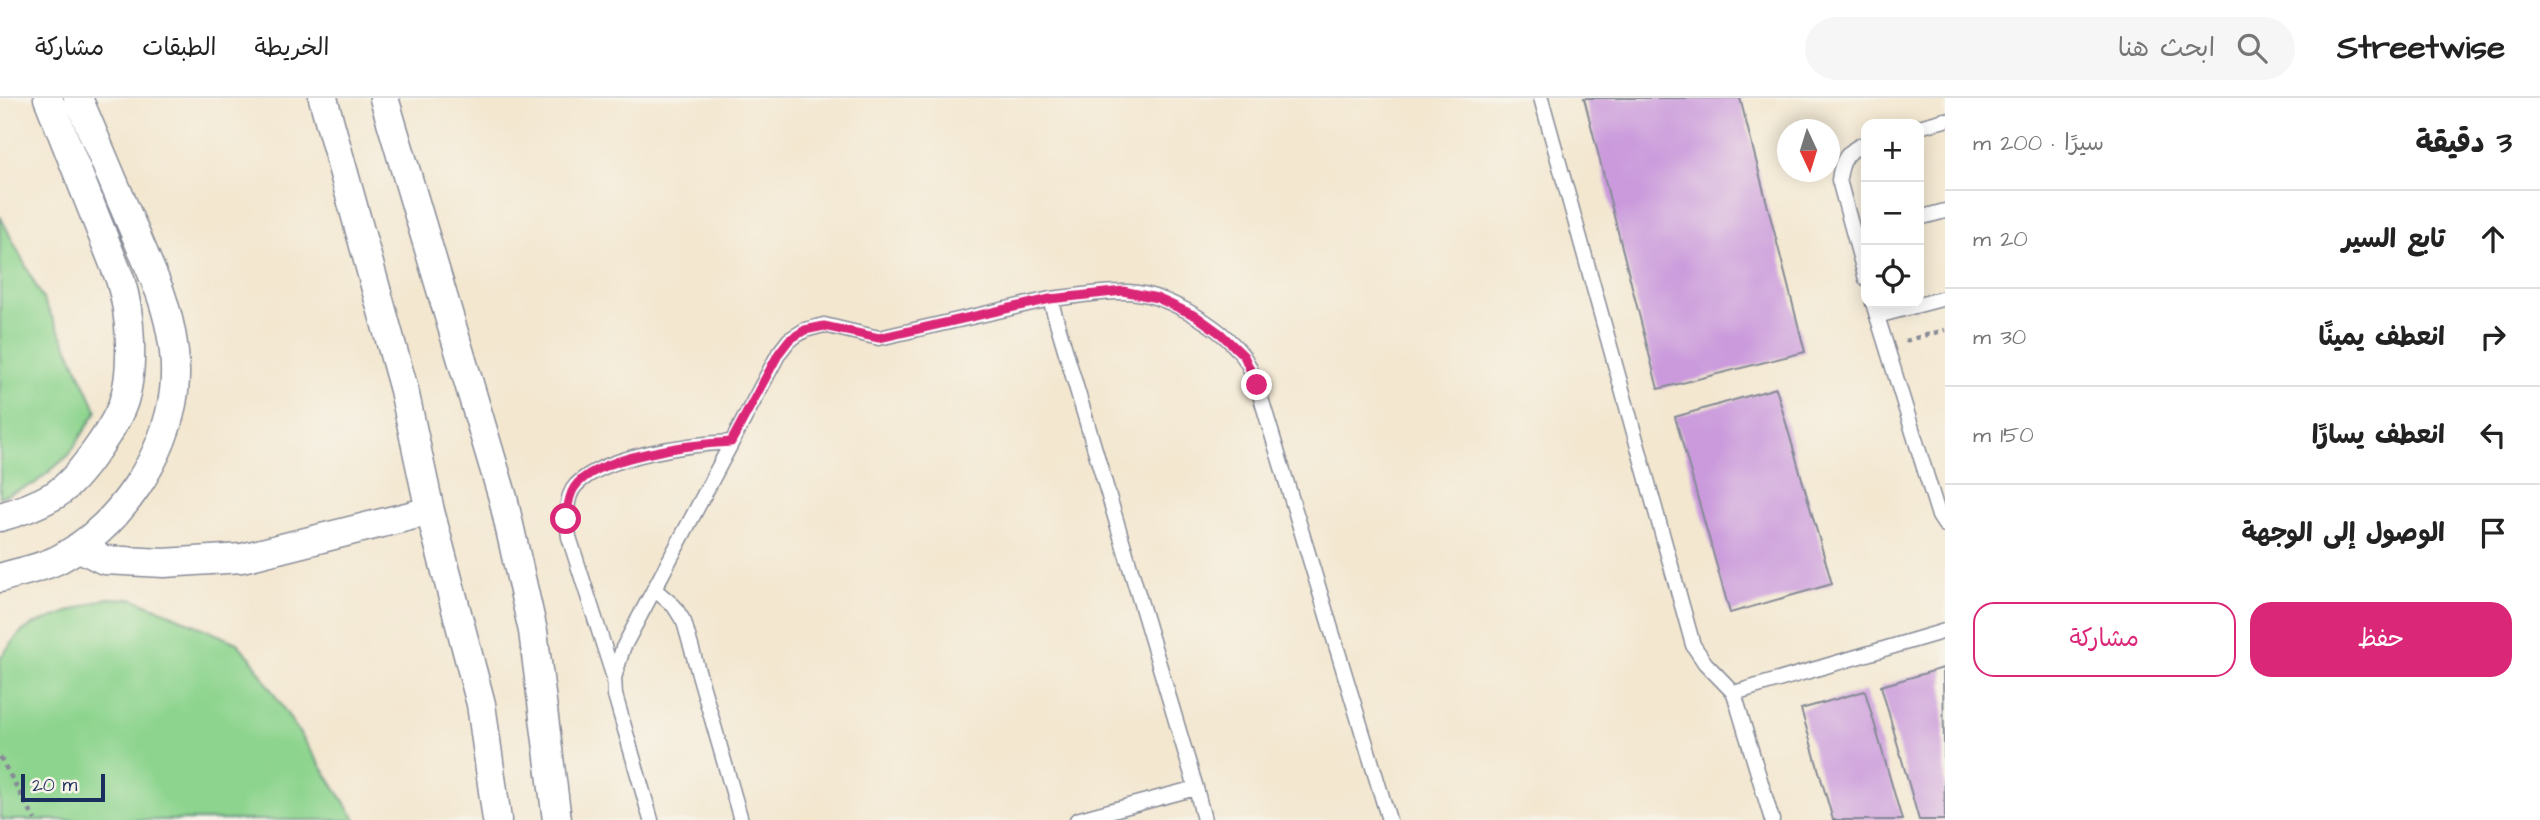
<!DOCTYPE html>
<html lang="ar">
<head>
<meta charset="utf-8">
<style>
	:root { --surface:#fff; --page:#f6f6f6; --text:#222; --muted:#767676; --line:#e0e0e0; --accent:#db2777 }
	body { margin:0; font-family:"Architects Daughter","Playpen Sans Arabic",sans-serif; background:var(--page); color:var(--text); direction:rtl }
	.controls { position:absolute; right:21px; top:21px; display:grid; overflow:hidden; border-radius:14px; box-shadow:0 4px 18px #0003 }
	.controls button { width:63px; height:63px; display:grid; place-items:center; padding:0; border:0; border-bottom:2px solid var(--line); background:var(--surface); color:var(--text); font:35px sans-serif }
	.compass { position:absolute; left:1777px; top:21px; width:63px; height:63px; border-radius:50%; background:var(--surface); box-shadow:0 4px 18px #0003; rotate:176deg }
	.scale { position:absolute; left:21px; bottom:18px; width:84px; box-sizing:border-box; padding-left:7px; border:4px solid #1b2f5e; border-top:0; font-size:19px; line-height:24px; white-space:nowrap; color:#1b2f5e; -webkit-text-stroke:5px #f7f3e8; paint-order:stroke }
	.stop { position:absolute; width:21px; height:21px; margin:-16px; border:5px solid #db2777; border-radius:50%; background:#fff }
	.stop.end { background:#db2777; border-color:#fff; box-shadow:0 2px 7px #0008 }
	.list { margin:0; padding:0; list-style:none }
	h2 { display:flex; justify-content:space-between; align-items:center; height:91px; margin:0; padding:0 28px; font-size:30px }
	h2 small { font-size:23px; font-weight:400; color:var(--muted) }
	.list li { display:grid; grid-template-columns:46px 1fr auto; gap:21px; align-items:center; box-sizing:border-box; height:98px; padding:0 28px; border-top:2px solid var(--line) }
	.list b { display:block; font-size:26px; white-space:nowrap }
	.list em { font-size:23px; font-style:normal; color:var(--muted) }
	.actions { display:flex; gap:14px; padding:21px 28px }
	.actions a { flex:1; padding:16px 0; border:2px solid var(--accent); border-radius:21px; text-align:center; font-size:24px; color:var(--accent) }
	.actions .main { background:var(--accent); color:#fff }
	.icon { flex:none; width:38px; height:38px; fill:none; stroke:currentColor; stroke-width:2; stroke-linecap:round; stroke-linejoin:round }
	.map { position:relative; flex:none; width:1945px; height:722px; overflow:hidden; direction:ltr }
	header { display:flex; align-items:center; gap:42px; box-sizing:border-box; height:98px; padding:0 35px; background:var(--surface); border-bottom:2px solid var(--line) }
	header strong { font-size:33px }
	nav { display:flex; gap:38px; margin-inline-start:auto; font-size:24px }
	.search { width:490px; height:63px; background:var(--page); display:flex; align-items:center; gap:18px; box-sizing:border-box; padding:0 24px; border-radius:38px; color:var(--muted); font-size:26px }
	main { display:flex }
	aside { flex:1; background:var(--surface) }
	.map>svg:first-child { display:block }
	.green { fill:#8dd48e; stroke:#548276; stroke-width:2 }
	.building { fill:#ca9adc }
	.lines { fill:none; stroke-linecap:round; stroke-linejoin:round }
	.service-casing { stroke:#878b97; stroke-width:17 }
	.minor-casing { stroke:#878b97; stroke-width:31 }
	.path { stroke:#878b97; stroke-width:4.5; stroke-dasharray:5 5; stroke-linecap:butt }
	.service { stroke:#fff; stroke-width:14 }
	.minor { stroke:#fff; stroke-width:28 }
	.route { stroke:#db2777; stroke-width:9 }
</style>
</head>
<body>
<header>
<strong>Streetwise</strong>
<div class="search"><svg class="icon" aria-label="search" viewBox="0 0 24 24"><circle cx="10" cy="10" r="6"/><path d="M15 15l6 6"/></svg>ابحث هنا</div>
<nav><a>الخريطة</a><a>الطبقات</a><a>مشاركة</a></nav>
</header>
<main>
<aside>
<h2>3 دقيقة<small>سيرًا · 200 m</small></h2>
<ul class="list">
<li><svg class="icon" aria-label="ahead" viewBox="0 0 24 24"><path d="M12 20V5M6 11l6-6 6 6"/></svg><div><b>تابع السير</b></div><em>20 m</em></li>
<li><svg class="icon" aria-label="right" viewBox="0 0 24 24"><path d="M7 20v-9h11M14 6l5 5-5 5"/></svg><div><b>انعطف يمينًا</b></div><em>30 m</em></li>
<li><svg class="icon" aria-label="left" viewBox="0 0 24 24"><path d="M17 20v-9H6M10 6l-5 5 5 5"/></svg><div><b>انعطف يسارًا</b></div><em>150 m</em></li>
<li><svg class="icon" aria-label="arrive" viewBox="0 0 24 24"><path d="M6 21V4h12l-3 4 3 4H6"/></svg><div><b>الوصول إلى الوجهة</b></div></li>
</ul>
<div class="actions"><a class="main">حفظ</a><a>مشاركة</a></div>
</aside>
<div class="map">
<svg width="1945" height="722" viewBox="0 0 1945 722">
	<rect width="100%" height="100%" fill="#f7f3e8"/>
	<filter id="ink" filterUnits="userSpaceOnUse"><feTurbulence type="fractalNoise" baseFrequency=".0143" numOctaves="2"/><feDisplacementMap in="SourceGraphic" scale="14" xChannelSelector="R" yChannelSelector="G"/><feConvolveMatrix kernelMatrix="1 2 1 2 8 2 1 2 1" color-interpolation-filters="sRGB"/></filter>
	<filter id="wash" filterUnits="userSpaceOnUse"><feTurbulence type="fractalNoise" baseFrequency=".00686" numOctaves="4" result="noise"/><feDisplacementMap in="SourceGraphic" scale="28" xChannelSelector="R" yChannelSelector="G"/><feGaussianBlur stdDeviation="1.57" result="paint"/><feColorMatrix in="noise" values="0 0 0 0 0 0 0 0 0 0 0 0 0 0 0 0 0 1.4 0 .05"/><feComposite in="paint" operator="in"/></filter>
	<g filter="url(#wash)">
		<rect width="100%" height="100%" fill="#f3e7d0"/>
		<path class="green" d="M0,118L68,250L97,313L69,357L34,386L0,399Z
			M107,500L134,501L154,509L237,545L250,559L356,722H2L0,718V560L20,535L32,527Z"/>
		<g id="blocks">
			<path class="building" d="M1584,0H1740L1805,254L1658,291Z
				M1776,290L1832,486L1730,515L1675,319Z
				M1943,570L1945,722H1919L1881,588Z
				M1865,593L1902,722H1833L1801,611Z"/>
		</g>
	</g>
	<g filter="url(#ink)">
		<use href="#blocks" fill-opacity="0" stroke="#878b97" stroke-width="2"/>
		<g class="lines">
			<g class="service-casing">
				<path id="service" d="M1541,0L1693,547L1705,565L1734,595L1772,722
					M1919,29L1945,22
					M1866,45C1848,52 1841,62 1839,82L1866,181
					M1919,120L1945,113
					M1050,201C1073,199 1097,194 1121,194C1160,192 1219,226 1243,258C1249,266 1253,278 1257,287L1389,722
					M1873,205L1939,418L1945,427
					M1877,218L1945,200
					M654,491L674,508L684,524L741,722
					M614,580L569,439C567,423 564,400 576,387C605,357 691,346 731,344
					M1734,595L1945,533
					M1196,690L1204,722
					M651,722L615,597L614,580L623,550L779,255L789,242L805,232L824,227L879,240L1050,201L1196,690L1098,716L1100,722
					M1077,722L1098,716"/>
			</g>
			<g class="minor-casing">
				<path id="minor" d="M323,0L404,292L430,413L481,606L497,722
					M384,0L503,400L533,533L557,722
					M0,419C19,414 37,407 55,397C69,388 82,372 92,358C103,343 115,326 122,308C135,274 131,215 120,181L48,0
					M78,449L104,462L164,465L242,460L430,413
					M0,480C19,474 43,470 61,460C119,428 166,359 174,293C178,259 171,226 160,194L78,0"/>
			</g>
			<path class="path" d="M1905,243L1945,232
				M0,659L35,722"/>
			<use href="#service" class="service"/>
			<use href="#minor" class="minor"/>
		</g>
	</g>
	<g class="lines" filter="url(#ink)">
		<path class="route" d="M566,421C568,410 568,399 574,390C594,358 695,346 731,344L779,255L789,242L805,232L824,228L879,240L1050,201L1123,193L1157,200L1196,218L1221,236L1244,258L1257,287"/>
	</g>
</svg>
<div class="controls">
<button>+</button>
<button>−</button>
<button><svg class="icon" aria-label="locate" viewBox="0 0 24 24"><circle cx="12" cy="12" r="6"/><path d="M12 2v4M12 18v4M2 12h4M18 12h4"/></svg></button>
</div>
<svg class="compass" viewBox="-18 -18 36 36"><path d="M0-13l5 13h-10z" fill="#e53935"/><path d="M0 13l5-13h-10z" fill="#767676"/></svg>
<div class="scale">20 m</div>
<div class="stop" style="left:566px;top:421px"></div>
<div class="stop end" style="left:1257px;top:287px"></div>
</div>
</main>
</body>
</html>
